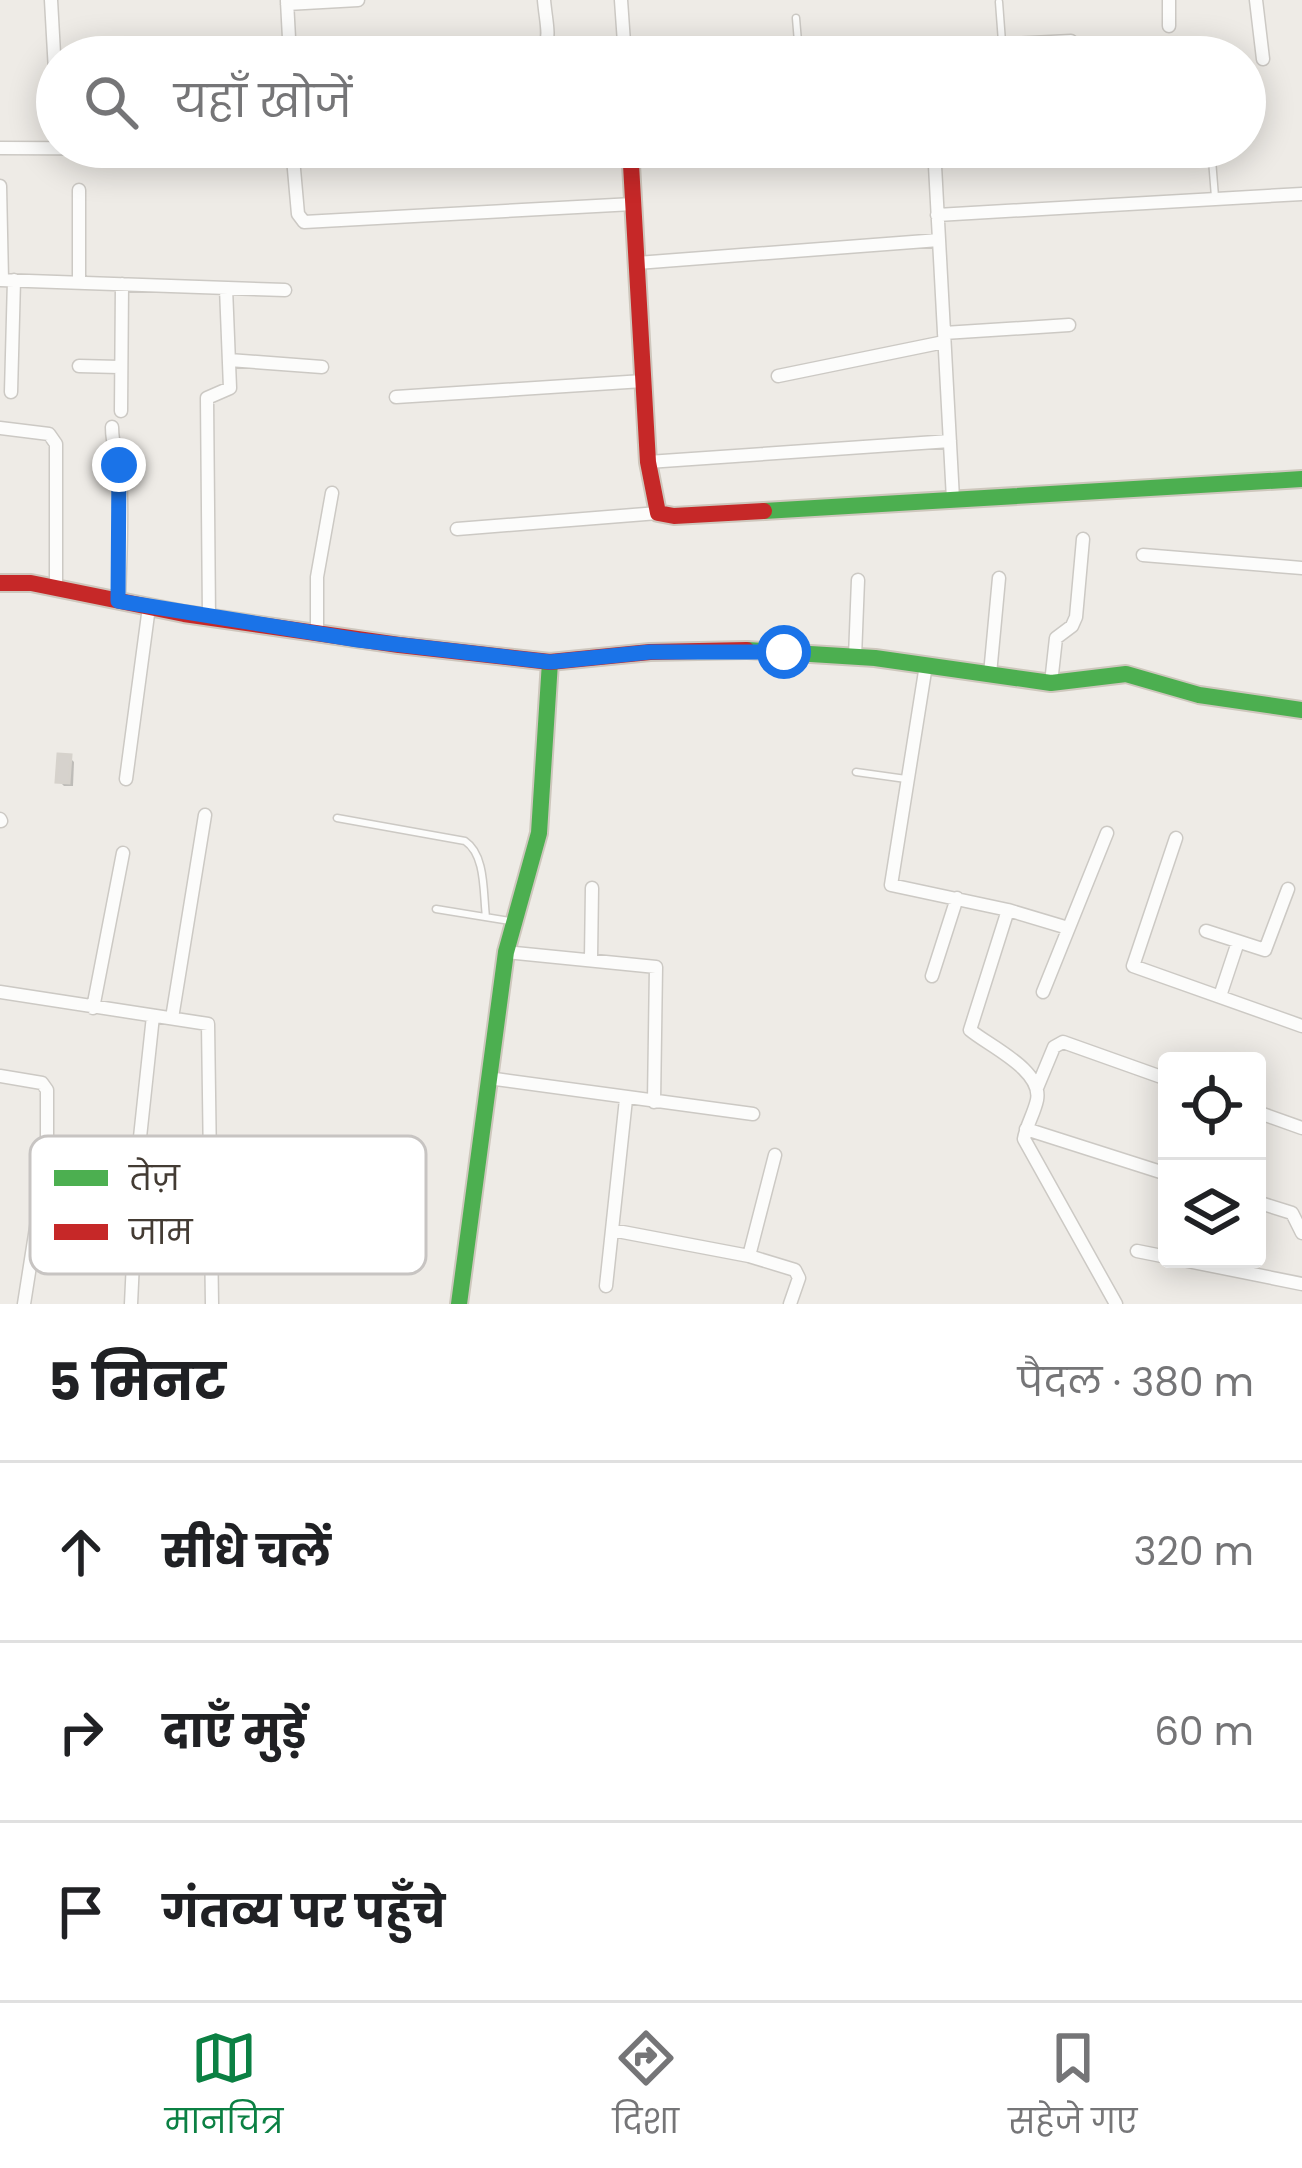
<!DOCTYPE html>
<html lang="hi">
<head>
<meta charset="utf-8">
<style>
	:root { --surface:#fff; --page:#f6f6f6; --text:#202124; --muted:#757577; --line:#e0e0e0; --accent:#0b8043 }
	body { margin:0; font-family:Poppins,"Noto Sans Devanagari",sans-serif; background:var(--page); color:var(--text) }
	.controls { position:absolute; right:36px; bottom:36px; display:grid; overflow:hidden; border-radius:12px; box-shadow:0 6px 30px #0003 }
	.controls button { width:108px; height:108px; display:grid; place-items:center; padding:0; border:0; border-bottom:3px solid var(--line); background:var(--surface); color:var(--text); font:60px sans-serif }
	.stop { position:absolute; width:36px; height:36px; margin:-27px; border:9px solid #1a73e8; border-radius:50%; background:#fff }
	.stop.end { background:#1a73e8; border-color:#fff; box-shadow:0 3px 12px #0008 }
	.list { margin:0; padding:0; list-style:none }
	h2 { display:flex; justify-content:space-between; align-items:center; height:156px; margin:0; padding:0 48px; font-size:51px }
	h2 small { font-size:39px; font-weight:400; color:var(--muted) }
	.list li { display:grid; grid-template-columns:78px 1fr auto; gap:36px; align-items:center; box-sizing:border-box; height:180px; padding:0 48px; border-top:3px solid var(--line) }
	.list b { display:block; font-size:45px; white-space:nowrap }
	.list em { font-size:39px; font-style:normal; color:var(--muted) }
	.icon { flex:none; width:66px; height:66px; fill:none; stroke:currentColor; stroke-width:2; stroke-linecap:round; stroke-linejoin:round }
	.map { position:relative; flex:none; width:1302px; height:1304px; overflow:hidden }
	.search { position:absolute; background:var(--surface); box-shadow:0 6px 30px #0003; left:36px; right:36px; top:36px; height:132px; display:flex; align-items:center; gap:30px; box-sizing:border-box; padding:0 42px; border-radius:66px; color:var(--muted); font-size:45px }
	.sheet { height:696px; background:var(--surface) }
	nav { display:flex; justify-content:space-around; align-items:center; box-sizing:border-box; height:168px; border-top:3px solid var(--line); background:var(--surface); font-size:33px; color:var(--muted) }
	nav a { display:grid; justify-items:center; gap:6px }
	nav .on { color:var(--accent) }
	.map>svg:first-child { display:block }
	.shadow { fill:#0003 }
	.building { fill:#d6d2cd; stroke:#d6d2cc; stroke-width:3 }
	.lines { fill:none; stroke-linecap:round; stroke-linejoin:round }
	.lane-casing { stroke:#ccc9c4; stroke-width:9 }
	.street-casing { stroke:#ccc9c4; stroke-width:15 }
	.fast-casing { stroke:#cec7bd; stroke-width:20 }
	.jam-casing { stroke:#cec7bd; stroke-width:20 }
	.lane { stroke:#fcfcfb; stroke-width:6 }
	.street { stroke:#fcfcfb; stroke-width:12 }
	.fast { stroke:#4caf50; stroke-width:16 }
	.jam { stroke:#c62828; stroke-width:16 }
	.route { stroke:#1a73e8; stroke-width:15 }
	.key { fill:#fff; stroke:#c7c4c2; stroke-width:3 }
	.key-label { font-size:33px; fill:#433b33 }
</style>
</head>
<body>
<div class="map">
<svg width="1302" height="1304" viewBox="0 0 1302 1304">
	<rect width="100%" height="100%" fill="#eeebe6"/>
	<path class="shadow" d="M70,758L74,762L73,786H64L59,781Z"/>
	<path class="building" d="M58,754L71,755L69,783L56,782Z"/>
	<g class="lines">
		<g class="lane-casing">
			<path id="lane" d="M999,2L1002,42
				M796,18L799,54
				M1211,147L1215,197
				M856,772L906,779
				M337,818L465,841C486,855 483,893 486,917
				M436,909L510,921"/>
		</g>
		<g class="street-casing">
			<path id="street" d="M51,0L57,107
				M621,0L625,57
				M1169,0V26
				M1256,0L1263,59
				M287,1L290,57
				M287,4L358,0
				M515,57C558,54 547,35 544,0
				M751,57L1071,41
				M292,147L298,214L304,222L633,204
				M934,147L953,499
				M0,148L227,149
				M0,186L2,280
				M79,190V283
				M937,215L1302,194
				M637,263L939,240
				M0,280L285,290
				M944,333L1069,325
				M229,360L322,367
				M79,366L119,367
				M778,376L944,342
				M11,392L14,280
				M396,397L643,381
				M121,411L122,284
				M112,427C112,447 118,458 120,474C123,516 120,559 119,601
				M0,428L49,434L56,444V588
				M648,462L950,441
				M457,529L658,513
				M1143,555L1302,568
				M209,618L207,398L230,388L226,288
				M317,634V577L332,493
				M855,657L858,580
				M926,665L891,885L1008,910L970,1030C989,1046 1043,1070 1037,1100C1034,1114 1026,1126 1024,1139L1116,1304
				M990,674L999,578
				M1051,683L1056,638L1072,626L1076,617L1083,539
				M126,779L149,607
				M0,819L1,821
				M1176,838L1133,966L1302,1026
				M1008,910L1068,928
				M1206,931L1265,950L1288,889
				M506,952L656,967L654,1102
				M591,958L592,888
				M932,976L957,898
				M0,992L208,1024L212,1304
				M1043,992L1107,833
				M1220,996L1238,942
				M93,1008L123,853
				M172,1018L205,815
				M0,1076L42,1083L47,1090V1158L24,1304
				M488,1078L753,1114
				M1037,1088L1054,1047L1063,1042L1167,1079
				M1257,1112L1302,1128
				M1026,1129L1167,1174
				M1257,1202L1292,1213L1302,1233
				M612,1230L749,1256L795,1270L799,1278L790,1304
				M1137,1251L1167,1257
				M749,1256L775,1155
				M1178,1259L1302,1284
				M606,1286L626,1099
				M131,1304L138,1156L153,1016"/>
		</g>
		<g class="fast-casing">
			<path id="fast" d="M764,511L1302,479
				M747,650L875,658L1051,683L1126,674L1199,695L1302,710
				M459,1304L506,952L539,833L550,662"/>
		</g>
		<g class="jam-casing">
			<path id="jam" d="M630,147L648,462L658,513L674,516L764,511
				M0,583H31L184,614L399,645L550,662L650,652L747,650"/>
		</g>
		<use href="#lane" class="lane"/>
		<use href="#street" class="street"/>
		<use href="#fast" class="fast"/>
		<use href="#jam" class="jam"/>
	</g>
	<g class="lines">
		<path class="route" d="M119,465L118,601L358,640L550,662L650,652H784"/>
	</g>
	<rect x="30" y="1136" width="396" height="138" rx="18" class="key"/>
	<rect x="54" y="1170" width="54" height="16" fill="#4caf50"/>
	<rect x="54" y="1224" width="54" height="16" fill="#c62828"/>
	<g class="key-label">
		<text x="129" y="1190">तेज़</text>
		<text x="129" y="1244">जाम</text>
	</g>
</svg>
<div class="controls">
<button><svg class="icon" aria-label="locate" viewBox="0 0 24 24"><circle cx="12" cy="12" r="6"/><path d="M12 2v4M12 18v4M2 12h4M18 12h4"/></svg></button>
<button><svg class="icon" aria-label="layers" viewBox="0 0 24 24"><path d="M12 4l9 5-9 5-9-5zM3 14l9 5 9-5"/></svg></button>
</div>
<div class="stop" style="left:784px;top:652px"></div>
<div class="stop end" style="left:119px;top:465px"></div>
<div class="search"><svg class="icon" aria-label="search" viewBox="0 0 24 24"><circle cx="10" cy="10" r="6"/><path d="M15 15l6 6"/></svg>यहाँ खोजें</div>
</div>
<section class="sheet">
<h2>5 मिनट<small>पैदल · 380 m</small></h2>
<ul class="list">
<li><svg class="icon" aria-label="ahead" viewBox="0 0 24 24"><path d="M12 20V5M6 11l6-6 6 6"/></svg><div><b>सीधे चलें</b></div><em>320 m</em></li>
<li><svg class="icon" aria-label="right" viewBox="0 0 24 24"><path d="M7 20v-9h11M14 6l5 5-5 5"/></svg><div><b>दाएँ मुड़ें</b></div><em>60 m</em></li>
<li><svg class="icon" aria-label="arrive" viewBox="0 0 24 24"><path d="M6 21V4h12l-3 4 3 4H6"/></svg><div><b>गंतव्य पर पहुँचे</b></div></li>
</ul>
</section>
<nav>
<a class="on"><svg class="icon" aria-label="map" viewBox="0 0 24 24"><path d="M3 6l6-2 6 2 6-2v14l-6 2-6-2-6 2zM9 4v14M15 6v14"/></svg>मानचित्र</a>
<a><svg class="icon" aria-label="directions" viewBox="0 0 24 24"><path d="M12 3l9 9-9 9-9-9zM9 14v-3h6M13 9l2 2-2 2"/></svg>दिशा</a>
<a><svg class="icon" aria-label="saved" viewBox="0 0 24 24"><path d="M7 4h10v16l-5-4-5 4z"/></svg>सहेजे गए</a>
</nav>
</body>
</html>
